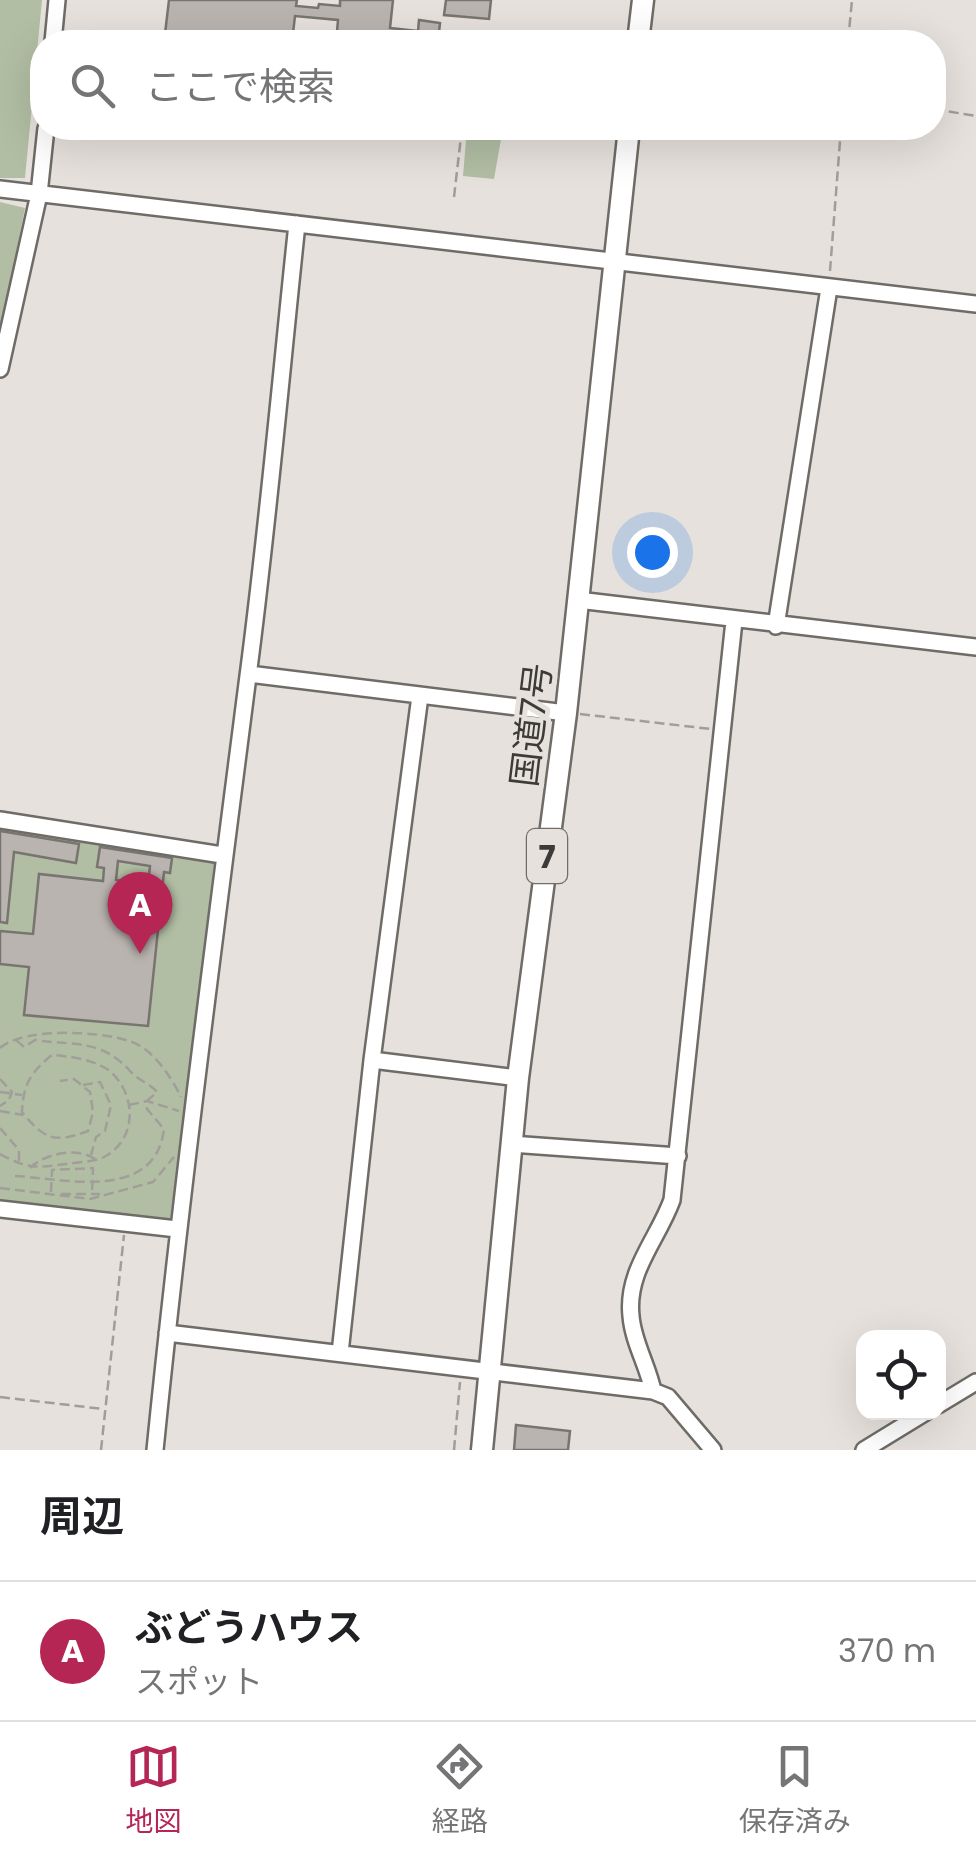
<!DOCTYPE html>
<html lang="ja">
<head>
<meta charset="utf-8">
<style>
	:root { --surface:#fff; --page:#f2f2f2; --text:#202124; --muted:#757577; --line:#e0e0e0; --accent:#b52654 }
	body { margin:0; font-family:Poppins,"Noto Sans JP",sans-serif; background:var(--page); color:var(--text) }
	.controls { position:absolute; right:30px; bottom:30px; display:grid; overflow:hidden; border-radius:20px; box-shadow:0 10px 40px #0002 }
	.controls button { width:90px; height:90px; display:grid; place-items:center; padding:0; border:0; border-bottom:2px solid var(--line); background:var(--surface); color:var(--text); font:50px sans-serif }
	.you { position:absolute; left:652px; top:552px; width:35px; height:35px; margin:-25px; border:8px solid #fff; border-radius:50%; background:#1a73e8; box-shadow:0 0 0 15px #1a73e833 }
	.badge { display:grid; place-items:center; width:65px; height:65px; border-radius:50%; background:var(--accent); color:#fff; font-size:32px; font-weight:700 }
	.pin { position:absolute; translate:-50% -82px; filter:drop-shadow(0 2px 5px #0008) }
	.pin::after { content:''; position:absolute; top:52px; width:35px; height:30px; background:inherit; clip-path:polygon(0 0,100% 0,50% 100%) }
	.list { margin:0; padding:0; list-style:none }
	h2 { display:flex; justify-content:space-between; align-items:center; height:130px; margin:0; padding:0 40px; font-size:42px }
	h2 small { font-size:32px; font-weight:400; color:var(--muted) }
	.list li { display:grid; grid-template-columns:65px 1fr auto; gap:30px; align-items:center; box-sizing:border-box; height:140px; padding:0 40px; border-top:2px solid var(--line) }
	.list b { display:block; font-size:38px; white-space:nowrap }
	.list p { margin:0; font-size:32px; white-space:nowrap; color:var(--muted) }
	.list em { font-size:32px; font-style:normal; color:var(--muted) }
	.icon { flex:none; width:55px; height:55px; fill:none; stroke:currentColor; stroke-width:2; stroke-linecap:round; stroke-linejoin:round }
	.map { position:relative; flex:none; width:976px; height:1450px; overflow:hidden }
	.search { position:absolute; background:var(--surface); box-shadow:0 10px 40px #0002; left:30px; right:30px; top:30px; height:110px; display:flex; align-items:center; gap:25px; box-sizing:border-box; padding:0 35px; border-radius:40px; color:var(--muted); font-size:38px }
	.sheet { height:270px; background:var(--surface) }
	nav { display:flex; justify-content:space-around; align-items:center; box-sizing:border-box; height:140px; border-top:2px solid var(--line); background:var(--surface); font-size:28px; color:var(--muted) }
	nav a { display:grid; justify-items:center; gap:5px }
	nav .on { color:var(--accent) }
	.map>svg:first-child { display:block }
	.green { fill:#b1bea3 }
	.building { fill:#bab4b0; stroke:#787470; stroke-width:2.5; fill-rule:evenodd }
	.lines { fill:none; stroke-linecap:round; stroke-linejoin:round }
	.minor-casing { stroke:#6f6b67; stroke-width:20 }
	.highway-casing { stroke:#6f6b67; stroke-width:25 }
	.path { stroke:#a19e9a; stroke-width:2.5; stroke-dasharray:10 5; stroke-linecap:butt }
	.minor { stroke:#fff; stroke-width:15 }
	.highway { stroke:#fff; stroke-width:20 }
	.labels { text-anchor:middle; dominant-baseline:central; stroke-width:10; stroke-linejoin:round; paint-order:stroke }
	.shield { fill:#e6e1dc; stroke:#706d6a; stroke-width:2.5 }
	.shield-label { font-size:32px; font-weight:bold; fill:#3d3b39 }
	.street-label { font-size:35px; fill:#3d3b39; stroke:#e6e1dc }
</style>
</head>
<body>
<div class="map">
<svg width="976" height="1450" viewBox="0 0 976 1450">
	<rect width="100%" height="100%" fill="#e6e1dc"/>
	<path class="green" d="M0,0H42L25,178H0Z
		M467,128H503L494,179L463,176Z
		M0,202L25,208L0,332Z
		M0,826L218,859L173,1225L0,1205Z"/>
	<path class="building" d="M169,0H297L296,6L318,8L319,4L340,6V0H393L390,28L418,31L419,20L440,23L438,42H336L338,20L295,16L292,42H164Z
		M446,0H491L489,19L444,15Z
		M0,831L79,844L76,863L14,852L7,923L0,922Z
		M100,847L172,858L170,873L164,872L148,1026L24,1015L29,967L0,964V931L33,934L39,874L103,881L104,868L97,867ZM118,861L150,866L148,884L116,880Z
		M516,1425L570,1431L568,1450H514Z"/>
	<g class="lines">
		<g class="minor-casing">
			<path id="minor" d="M53,42L57,0
				M0,189L976,304
				M0,369L39,194L46,128
				M578,600L976,647
				M776,626L829,288
				M249,674L566,713
				M0,820L222,855
				M372,1060L518,1078
				M511,1144L678,1156
				M0,1209L177,1229
				M167,1333L653,1391L668,1397L713,1450
				M340,1353L372,1060L420,696
				M653,1391C648,1366 633,1342 631,1316C626,1271 658,1239 672,1200L734,621
				M938,1405L976,1382
				M155,1450C181,1191 215,934 248,676C268,525 281,374 297,224
				M864,1450L926,1412"/>
		</g>
		<g class="highway-casing">
			<path id="highway" d="M638,42L643,0
				M482,1450L518,1078L566,713L629,128"/>
		</g>
		<path class="path" d="M848,42L852,0
			M934,109L976,116
			M454,197L462,128
			M830,271L841,128
			M580,714L711,729
			M0,1048C24,1027 99,1031 129,1041C153,1048 171,1077 181,1097
			M0,1079L12,1092L9,1100L0,1106
			M83,1085L100,1082L111,1105L105,1131L96,1137L91,1155
			M0,1092L22,1095
			M129,1105L147,1101L179,1111
			M0,1111L23,1115
			M0,1128L19,1150V1162
			M0,1154C28,1169 35,1168 66,1164C78,1162 94,1162 104,1157C137,1140 137,1096 111,1072C97,1060 69,1056 52,1055C31,1072 23,1084 22,1112C44,1139 54,1144 88,1131L93,1112L90,1092L74,1079L60,1081
			M30,1168C45,1153 78,1147 95,1159
			M15,1176C66,1179 155,1202 164,1129L147,1109V1101L157,1092C150,1083 139,1081 131,1072C101,1039 78,1046 35,1040L24,1047L16,1040
			M0,1188L90,1199L153,1182L174,1157
			M51,1192L52,1170L93,1168L92,1194
			M61,1194H100
			M0,1397L103,1409
			M101,1450L124,1235
			M454,1450L460,1382"/>
		<use href="#minor" class="minor"/>
		<use href="#highway" class="highway"/>
	</g>
	<g class="labels">
		<rect class="shield" x="527" y="829" width="40" height="54" rx="8"/>
		<g class="shield-label">
			<text x="547" y="856">7</text>
		</g>
		<g class="street-label">
			<text transform="translate(531 725) rotate(-83)">国道7号</text>
		</g>
	</g>
</svg>
<div class="controls">
<button><svg class="icon" aria-label="locate" viewBox="0 0 24 24"><circle cx="12" cy="12" r="6"/><path d="M12 2v4M12 18v4M2 12h4M18 12h4"/></svg></button>
</div>
<div class="you"></div>
<div class="pin badge" style="left:140px;top:954px">A</div>
<div class="search"><svg class="icon" aria-label="search" viewBox="0 0 24 24"><circle cx="10" cy="10" r="6"/><path d="M15 15l6 6"/></svg>ここで検索</div>
</div>
<section class="sheet">
<h2>周辺<small></small></h2>
<ul class="list">
<li><span class="badge">A</span><div><b>ぶどうハウス</b><p>スポット</p></div><em>370 m</em></li>
</ul>
</section>
<nav>
<a class="on"><svg class="icon" aria-label="map" viewBox="0 0 24 24"><path d="M3 6l6-2 6 2 6-2v14l-6 2-6-2-6 2zM9 4v14M15 6v14"/></svg>地図</a>
<a><svg class="icon" aria-label="directions" viewBox="0 0 24 24"><path d="M12 3l9 9-9 9-9-9zM9 14v-3h6M13 9l2 2-2 2"/></svg>経路</a>
<a><svg class="icon" aria-label="saved" viewBox="0 0 24 24"><path d="M7 4h10v16l-5-4-5 4z"/></svg>保存済み</a>
</nav>
</body>
</html>
